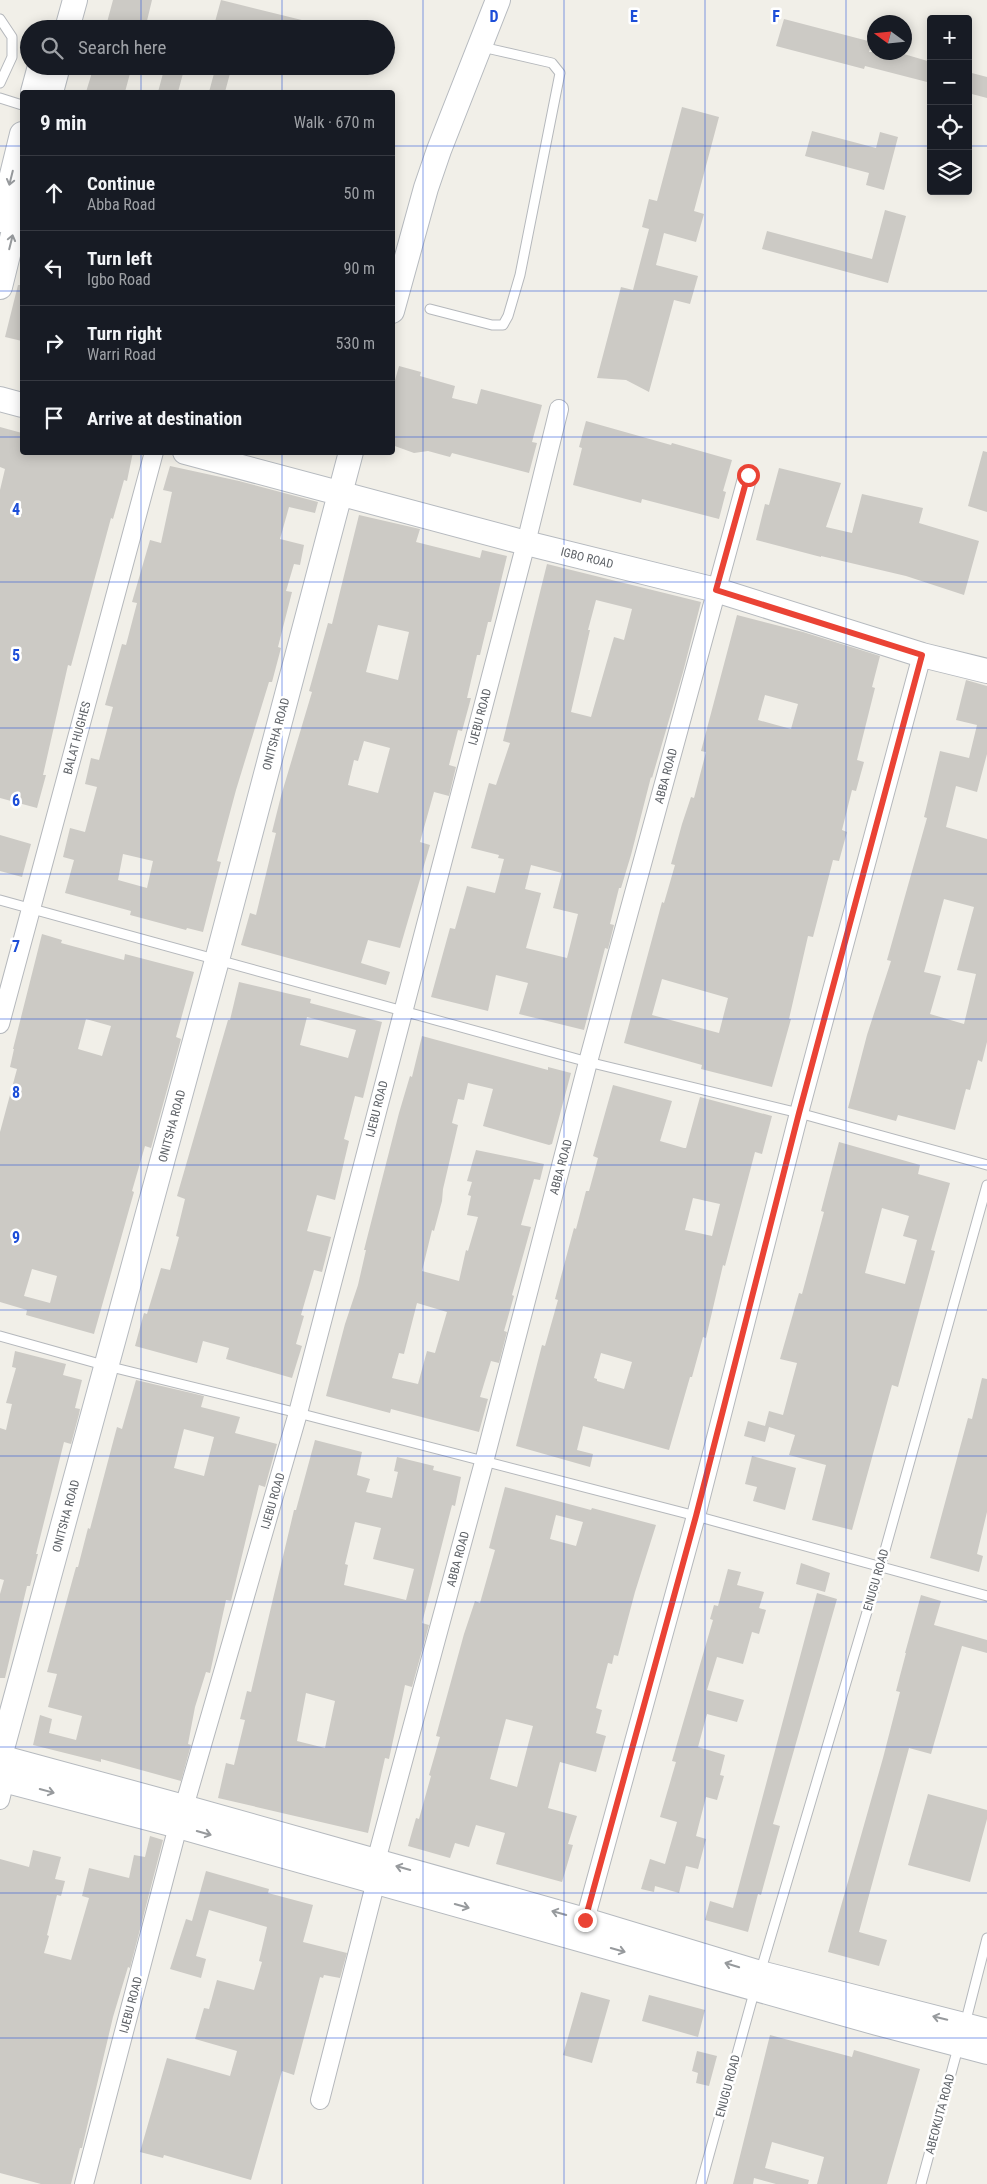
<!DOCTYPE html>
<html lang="en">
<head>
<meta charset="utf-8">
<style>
	:root { --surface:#171b24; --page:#242831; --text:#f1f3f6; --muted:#9ea1a6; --line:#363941 }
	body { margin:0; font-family:"Roboto Condensed",sans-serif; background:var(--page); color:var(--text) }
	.controls { position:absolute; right:15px; top:15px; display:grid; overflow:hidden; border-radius:5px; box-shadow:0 2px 12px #0003 }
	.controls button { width:45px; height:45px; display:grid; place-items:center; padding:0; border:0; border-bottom:1px solid var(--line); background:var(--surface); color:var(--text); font:25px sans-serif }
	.compass { position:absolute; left:867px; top:15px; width:45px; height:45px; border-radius:50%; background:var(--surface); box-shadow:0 2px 12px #0003; rotate:285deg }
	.stop { position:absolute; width:15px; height:15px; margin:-11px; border:4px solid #ea4335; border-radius:50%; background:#fff }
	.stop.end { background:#ea4335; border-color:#fff; box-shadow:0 1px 5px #0008 }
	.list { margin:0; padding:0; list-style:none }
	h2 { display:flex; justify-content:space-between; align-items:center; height:65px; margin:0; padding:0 20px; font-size:21px }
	h2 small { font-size:16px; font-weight:400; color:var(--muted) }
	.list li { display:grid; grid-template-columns:32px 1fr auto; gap:15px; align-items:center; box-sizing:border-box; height:75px; padding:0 20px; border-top:1px solid var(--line) }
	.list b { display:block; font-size:19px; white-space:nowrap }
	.list p { margin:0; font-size:16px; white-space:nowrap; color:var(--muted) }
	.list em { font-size:16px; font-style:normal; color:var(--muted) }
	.icon { flex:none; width:28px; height:28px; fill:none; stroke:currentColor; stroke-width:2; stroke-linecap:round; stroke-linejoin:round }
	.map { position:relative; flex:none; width:987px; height:2184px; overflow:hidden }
	.search { position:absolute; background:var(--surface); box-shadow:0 2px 12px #0003; left:20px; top:20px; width:375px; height:55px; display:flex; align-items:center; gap:12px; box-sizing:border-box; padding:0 18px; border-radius:28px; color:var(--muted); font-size:19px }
	.panel { position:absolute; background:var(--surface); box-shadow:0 2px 12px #0003; left:20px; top:90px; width:375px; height:365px; border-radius:5px }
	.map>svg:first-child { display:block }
	.building { fill:#cccac5; fill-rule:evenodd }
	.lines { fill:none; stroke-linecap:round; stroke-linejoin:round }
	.lane-casing { stroke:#b5b8bc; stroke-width:11 }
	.street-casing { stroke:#b5b8bc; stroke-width:20 }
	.secondary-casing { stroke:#b6babf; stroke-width:26 }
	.lane { stroke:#fff; stroke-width:9 }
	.street { stroke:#fff; stroke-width:18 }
	.secondary { stroke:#fff; stroke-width:24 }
	.oneway { stroke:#979a9d }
	.route { stroke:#ea4335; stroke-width:6 }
	.grid { fill:none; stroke:#1d4ed8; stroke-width:1; stroke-opacity:0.55 }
	.labels { text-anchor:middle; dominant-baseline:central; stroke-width:5; stroke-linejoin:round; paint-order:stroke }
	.street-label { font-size:12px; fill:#5f6368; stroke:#fff }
	.grid-label { font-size:16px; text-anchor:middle; font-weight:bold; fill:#1d4ed8; stroke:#fff; stroke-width:5; stroke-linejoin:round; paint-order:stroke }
</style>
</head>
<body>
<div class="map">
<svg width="987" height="2184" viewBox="0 0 987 2184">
	<rect width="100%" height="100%" fill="#f1efe8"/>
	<path class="building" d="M113,0H152L145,29H116L106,26Z
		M221,0L318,24L317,29H213Z
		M784,19L872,42L869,52H897L931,62V83L865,66L864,69L776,46Z
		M94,66H132L125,92H86Z
		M165,66H185L178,92H158Z
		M216,66H232L225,92H209Z
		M968,72L987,77V98L968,93Z
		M682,107L719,117L694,211L704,214L696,242L664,233L656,265L698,276L690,304L674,300L649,392L626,380L597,378L621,287L633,290L649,229L642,227L649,199L657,201Z
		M812,131L876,148L880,132L898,137L884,190L866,185L869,173L805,156Z
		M885,210L906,216L888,283L762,249L767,231L872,259Z
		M18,285H22V341L5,337Z
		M399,366L421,372L420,376L455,386L452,398L477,404L481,389L542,405L532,442L537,443L529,473L452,453L450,457L428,451L414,453L392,445V391Z
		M586,421L671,445L672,443L732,460L723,491L726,492L719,519L642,499L641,503L573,485L582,448L579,447Z
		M0,427L22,433V452H133L127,481L124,480L113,519L111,518L71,666L68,665L43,775H46L37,808L0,798V490L5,469L0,467Z
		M983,451L987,452V512L968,506Z
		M170,466L239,481L318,502L315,513L289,507L280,539L304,545L300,565L294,564L286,591L292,592L278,647L281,648L272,682H269L236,790L217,861L221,862L203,932L187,928L186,930L130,915L131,911L65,893L74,860L63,857L70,828L85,832L97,787L85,784L91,758L99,760L113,707L105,705L122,644L126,645L137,603L132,602L150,540L161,543L172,492L163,490ZM123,854L153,861L147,888L118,880Z
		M779,468L841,483L826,527L852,533L862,494L923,508L919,523L979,541L964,595L906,576L821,556V557L756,540L765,504L769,505Z
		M359,515L420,529L416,542L480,558L482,550L507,556L491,622H488L480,655H477L467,698H471L462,731L458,730L449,765L456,767L449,796L434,792L420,842L430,845L400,948L368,940L361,963L390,972L386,985L241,945L250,913L256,915L276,833L272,832L281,796L312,692L309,691L328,623L332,624ZM378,625L409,632L398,680L366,672ZM364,741L390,748L378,793L348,785L354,760L358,761Z
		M547,564L701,602L683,672L652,778L651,777L631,855L621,888H619L610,924L614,925L608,949L605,948L584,1030L519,1014L528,983L496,975L488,1011L431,997L450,928L455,929L467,886L495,893L504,859L498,858L499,855L471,848L489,783L496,785L510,743L503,741ZM596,600L632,609L624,640L614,637L591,717L571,712L590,630H588ZM531,865L562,873L553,908L578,914L567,958L526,948L541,893L525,889Z
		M737,615L803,632L880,656L872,687L875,688L857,760L864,762L856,791L852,790L842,830L847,832L839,861L833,860L813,937L808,936L789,1019H791L772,1087L701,1069L702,1065L624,1043L662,902L664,903L675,865L671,864L682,824L691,797L694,798L706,752L701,751ZM765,695L798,704L791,729L758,720ZM662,979L728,998L719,1033L652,1015Z
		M966,680L987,686V754L977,792L956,786L946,827L987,839V1042L982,1062L978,1060L970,1090L966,1089L955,1130L898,1115L896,1121L848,1108L867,1035L891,961L887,960L927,818L924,817L940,751L969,758L977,725L956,720ZM944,899L974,907L957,970L976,974L964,1024L930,1014L941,976L924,972Z
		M0,835L31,844L22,877L0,871Z
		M42,934L62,940L61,943L124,960L125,954L194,972L176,1037L181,1039L162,1108L151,1148L145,1146L132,1191L134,1192L94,1334L26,1315L27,1310L0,1302V1132L17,1069L10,1067L14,1049H13ZM86,1019L111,1026L102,1056L78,1049ZM32,1269L57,1276L50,1303L24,1296Z
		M239,982L311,999L310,1003L382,1022L363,1098L355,1096L344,1139L349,1141L335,1200L317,1195L307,1231L331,1237L322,1272L314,1270L301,1315L304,1316L296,1344L302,1346L292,1378L226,1359L229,1348L203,1341L197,1363L135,1346L144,1313L147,1314L161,1268L170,1270L179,1237L176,1236L185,1199L177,1196L228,1020H230ZM307,1017L356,1030L348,1058L300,1045Z
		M422,1036L548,1070V1067L571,1073L552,1144L549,1145L483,1126L493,1089L468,1083L464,1100L458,1099L452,1123L458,1125L443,1189L442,1201L434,1231L432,1230L422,1271L459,1281L466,1250L468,1251L478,1217L467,1215L471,1196L468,1195L472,1182L467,1181L476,1150L544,1164L540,1180L534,1179L521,1225L531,1227L512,1295L514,1296L504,1331L507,1332L499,1363L491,1361L480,1397L488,1399L479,1432L391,1409L390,1413L326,1396L345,1324L358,1285L366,1250H364L399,1113L410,1076L412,1077ZM417,1303L447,1312L435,1353L427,1351L418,1384L392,1378L399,1353L404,1354Z
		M613,1085L672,1101L660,1141L684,1148H686L700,1097L772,1116L762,1154L755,1152L725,1266L723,1265L706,1338L703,1337L692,1377H690L669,1450L583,1426L577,1450L593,1454L590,1467L516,1446L542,1345L545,1346L558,1300L555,1299L574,1228L576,1229L586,1191H589L598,1158L593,1156ZM693,1198L720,1204L712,1236L685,1230ZM601,1353L632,1362L624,1389L597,1381V1379L594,1378Z
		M839,1142L920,1165L918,1174L950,1183L931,1250L935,1251L898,1387L892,1385L852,1530L812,1520L826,1465L789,1455L795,1435L769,1427L765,1442L744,1436L748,1421L765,1426L769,1411L783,1415L797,1363L780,1359L799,1293L802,1294L824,1212L821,1211ZM882,1208L909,1216L903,1236L917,1240L905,1284L865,1273Z
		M15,1351L66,1364L63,1375L82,1380L75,1408L80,1409L79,1414L71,1444L64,1442L36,1554H38L30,1586H27L5,1678H0V1594L4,1580L0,1579V1428L6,1430L12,1404L6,1403L16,1368L12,1367Z
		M982,1378L987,1379V1512L977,1554L983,1556L979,1572L930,1558L968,1418L972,1419Z
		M136,1380L204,1396L201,1407L240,1417L235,1433L277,1444L265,1487L259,1485L231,1601L226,1600L210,1673L206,1672L195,1707L188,1744L191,1745L181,1781L101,1759V1762L33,1745L40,1715L52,1719L49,1733L76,1740L82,1716L48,1707L57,1674L47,1672L76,1567H78L88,1528L90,1529L117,1427L122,1429ZM184,1429L214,1437L204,1476L174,1468Z
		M315,1440L362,1452L357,1475L370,1479L366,1492L392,1498L398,1472L394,1471L397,1457L434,1466L433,1470L461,1477L455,1506L452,1505L422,1623L429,1625L412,1687L405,1685L389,1759L385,1758L368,1833L218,1798L226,1763L234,1765L245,1720L240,1719L247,1691L251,1692L294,1510H296ZM355,1522L381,1528L373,1559L414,1569L406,1600L344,1585L348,1565L345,1564ZM306,1693L335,1701L325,1748L297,1741Z
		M752,1456L796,1468L785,1510L753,1501L757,1487L745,1484Z
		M505,1487L591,1510L592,1508L656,1525L635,1592L618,1656L614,1655L612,1664L608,1663L596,1708L602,1710L596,1733L606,1736L596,1772L560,1762L548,1808L577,1816L568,1844L573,1845L562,1882L496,1864L505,1833L476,1825L469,1847L455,1843L450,1858L408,1846L416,1818L419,1819L431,1776L429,1775L440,1737L436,1736L464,1634L475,1601L480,1603L495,1550L489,1548ZM556,1515L583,1522L576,1546L550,1539ZM506,1719L533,1726L517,1787L490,1779Z
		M801,1563L830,1573L825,1592L796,1584Z
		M728,1569L741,1572L737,1585L764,1592L759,1608L766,1610L759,1634L752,1632L743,1664L717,1657L707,1690L744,1700L737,1722L707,1714L698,1747L725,1755L720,1775L724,1776L717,1800L706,1797L696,1836L706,1839L698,1869L686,1866L679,1893L655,1886L654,1892L641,1889L650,1859L665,1864L677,1822L660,1817L676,1762L672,1761L713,1620L710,1619L714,1605L718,1606Z
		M817,1593L837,1599L773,1824L780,1826L761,1895L758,1894L748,1932L705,1920L710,1901L733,1908Z
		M921,1595L941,1601L934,1625L987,1640V1653L962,1646L931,1754L909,1748L859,1932L887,1940L879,1966L828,1952L883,1758L900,1692L896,1691L906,1653H905Z
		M928,1794L987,1810V1819L970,1882L908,1865Z
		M150,1836L163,1840L130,1968L128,1967L113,2017L82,2148H80L71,2184H41L0,2173V1859L29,1867L33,1850L61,1857L55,1879L65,1881L61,1896L57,1895L47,1935L49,1936L44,1953L71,1960L89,1898L82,1896L89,1868L129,1878L134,1855L145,1857Z
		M206,1871L269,1889L268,1893L313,1905L303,1942L347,1953L340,1978L324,1975L323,1978L320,1977L294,2075L282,2071L251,2180L164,2155L163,2158L140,2152L167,2058L230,2076L237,2051L195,2039L204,2008L209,2009L217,1980L254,1990L262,1962L259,1961L267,1927L209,1910L196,1956L206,1959L201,1978L170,1969L186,1919L192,1921Z
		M581,1992L610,2000L592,2063L563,2055Z
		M649,1995L705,2010L698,2037L642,2021Z
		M770,2035L852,2057L854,2050L920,2069L887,2184H817L824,2157L772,2142L765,2168L809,2180L808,2184H776L754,2178L753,2184H733Z
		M697,2051L717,2056L709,2086L696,2083L698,2073L692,2071Z"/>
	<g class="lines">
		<g class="lane-casing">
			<path id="lane" d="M0,19L12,37V57L0,83
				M0,98L22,105
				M430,309L492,325H503L508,316L520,275L560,73L552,63L482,47
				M0,900L588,1062L799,1113L987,1165
				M0,1336L107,1366L298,1413L696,1516L987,1596
				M760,1973L880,1568L987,1185
				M965,2024L987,1938
				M701,2184L755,1989
				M921,2184L959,2044"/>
		</g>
		<g class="street-casing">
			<path id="street" d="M0,1024L154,452
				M0,1800L5,1780
				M184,1807L298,1413L526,543L559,409
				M376,1861L484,1462L588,1062L748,475
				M585,1920L696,1516L799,1113L922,655
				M320,2100L376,1881
				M84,2184L178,1826"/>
		</g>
		<g class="secondary-casing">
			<path id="secondary" d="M67,29L75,0
				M33,92L40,66
				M51,92L58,66
				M1,220L22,134
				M0,287L22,198
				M392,311L426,188L439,150L498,0
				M0,399L22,405
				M185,452L526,543L716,590L922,655L987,671
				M0,1756L217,960L351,452
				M0,1757L184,1807L585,1920L760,1973L987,2031
				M0,1779L178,1826L877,2023L987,2052"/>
		</g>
		<use href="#lane" class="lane"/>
		<use href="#street" class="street"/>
		<use href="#secondary" class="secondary"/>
	</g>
	<defs><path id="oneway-shaft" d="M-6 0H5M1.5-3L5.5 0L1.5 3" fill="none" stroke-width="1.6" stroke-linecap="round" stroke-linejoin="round" transform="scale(1.25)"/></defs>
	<g class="oneway">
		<use href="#oneway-shaft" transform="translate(11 178) rotate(104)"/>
		<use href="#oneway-shaft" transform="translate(11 242) rotate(-76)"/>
		<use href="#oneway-shaft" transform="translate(47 1791) rotate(15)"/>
		<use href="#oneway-shaft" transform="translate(204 1833) rotate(16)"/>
		<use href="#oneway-shaft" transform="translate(403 1868) rotate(-164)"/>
		<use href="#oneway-shaft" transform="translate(462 1906) rotate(16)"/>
		<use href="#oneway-shaft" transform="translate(559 1913) rotate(-164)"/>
		<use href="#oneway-shaft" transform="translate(618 1950) rotate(16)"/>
		<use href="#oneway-shaft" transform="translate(732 1965) rotate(-163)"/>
		<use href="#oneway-shaft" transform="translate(940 2018) rotate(-166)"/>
	</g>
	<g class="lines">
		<path class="route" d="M585,1920L696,1516L799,1113L922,655L716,590L748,475"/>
	</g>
	<path class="grid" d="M141,0V29M282,0V29M423,0V2184M564,0V2184M705,0V2184M846,0V2184M141,66V92M282,66V92M0,146H22M392,146H931M968,146H987M0,291H22M392,291H987M0,437H22M392,437H987M141,452V2184M282,452V2184M0,582H987M0,728H987M0,874H987M0,1019H987M0,1165H987M0,1310H987M0,1456H987M0,1602H987M0,1747H987M0,1893H987M0,2038H987"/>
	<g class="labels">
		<g class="street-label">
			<text transform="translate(587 558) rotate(14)">IGBO ROAD</text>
			<text transform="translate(480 717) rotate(-75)">IJEBU ROAD</text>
			<text transform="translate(276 734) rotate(-75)">ONITSHA ROAD</text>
			<text transform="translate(77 738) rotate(-75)">BALAT HUGHES</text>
			<text transform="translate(666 776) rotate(-75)">ABBA ROAD</text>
			<text transform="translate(377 1109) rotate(-76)">IJEBU ROAD</text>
			<text transform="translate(172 1126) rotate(-75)">ONITSHA ROAD</text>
			<text transform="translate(561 1167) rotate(-75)">ABBA ROAD</text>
			<text transform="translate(273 1501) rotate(-74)">IJEBU ROAD</text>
			<text transform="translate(66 1516) rotate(-75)">ONITSHA ROAD</text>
			<text transform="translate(458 1559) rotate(-75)">ABBA ROAD</text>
			<text transform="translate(876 1580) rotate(-74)">ENUGU ROAD</text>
			<text transform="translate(131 2005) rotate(-75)">IJEBU ROAD</text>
			<text transform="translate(728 2086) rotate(-75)">ENUGU ROAD</text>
			<text transform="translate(940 2114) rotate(-75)">ABEOKUTA ROAD</text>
		</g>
	</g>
	<g class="grid-label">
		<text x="494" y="22">D</text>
		<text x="634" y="22">E</text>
		<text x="776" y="22">F</text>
		<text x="16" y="515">4</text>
		<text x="16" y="661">5</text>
		<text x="16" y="806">6</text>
		<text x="16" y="952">7</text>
		<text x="16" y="1098">8</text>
		<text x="16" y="1243">9</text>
	</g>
</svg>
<div class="controls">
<button>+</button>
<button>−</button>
<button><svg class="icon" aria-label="locate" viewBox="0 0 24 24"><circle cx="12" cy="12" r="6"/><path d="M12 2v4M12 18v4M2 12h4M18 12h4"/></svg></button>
<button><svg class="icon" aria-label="layers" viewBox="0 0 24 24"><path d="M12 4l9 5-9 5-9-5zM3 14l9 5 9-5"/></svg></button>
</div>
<svg class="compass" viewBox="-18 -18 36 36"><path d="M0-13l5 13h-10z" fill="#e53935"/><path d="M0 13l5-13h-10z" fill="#9ea1a6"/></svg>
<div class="stop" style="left:748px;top:475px"></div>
<div class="stop end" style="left:585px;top:1920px"></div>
<div class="search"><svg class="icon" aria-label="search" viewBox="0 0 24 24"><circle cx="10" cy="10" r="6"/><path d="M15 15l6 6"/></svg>Search here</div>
<section class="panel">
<h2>9 min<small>Walk · 670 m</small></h2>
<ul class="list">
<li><svg class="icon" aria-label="ahead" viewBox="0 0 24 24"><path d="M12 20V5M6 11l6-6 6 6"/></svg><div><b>Continue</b><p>Abba Road</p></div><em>50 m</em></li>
<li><svg class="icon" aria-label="left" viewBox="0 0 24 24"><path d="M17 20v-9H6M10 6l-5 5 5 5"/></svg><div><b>Turn left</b><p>Igbo Road</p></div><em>90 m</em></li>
<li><svg class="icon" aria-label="right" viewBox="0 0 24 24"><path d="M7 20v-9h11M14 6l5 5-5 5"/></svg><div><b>Turn right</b><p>Warri Road</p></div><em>530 m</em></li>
<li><svg class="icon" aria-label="arrive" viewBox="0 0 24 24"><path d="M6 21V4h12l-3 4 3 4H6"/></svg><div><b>Arrive at destination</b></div></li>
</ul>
</section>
</div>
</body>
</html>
